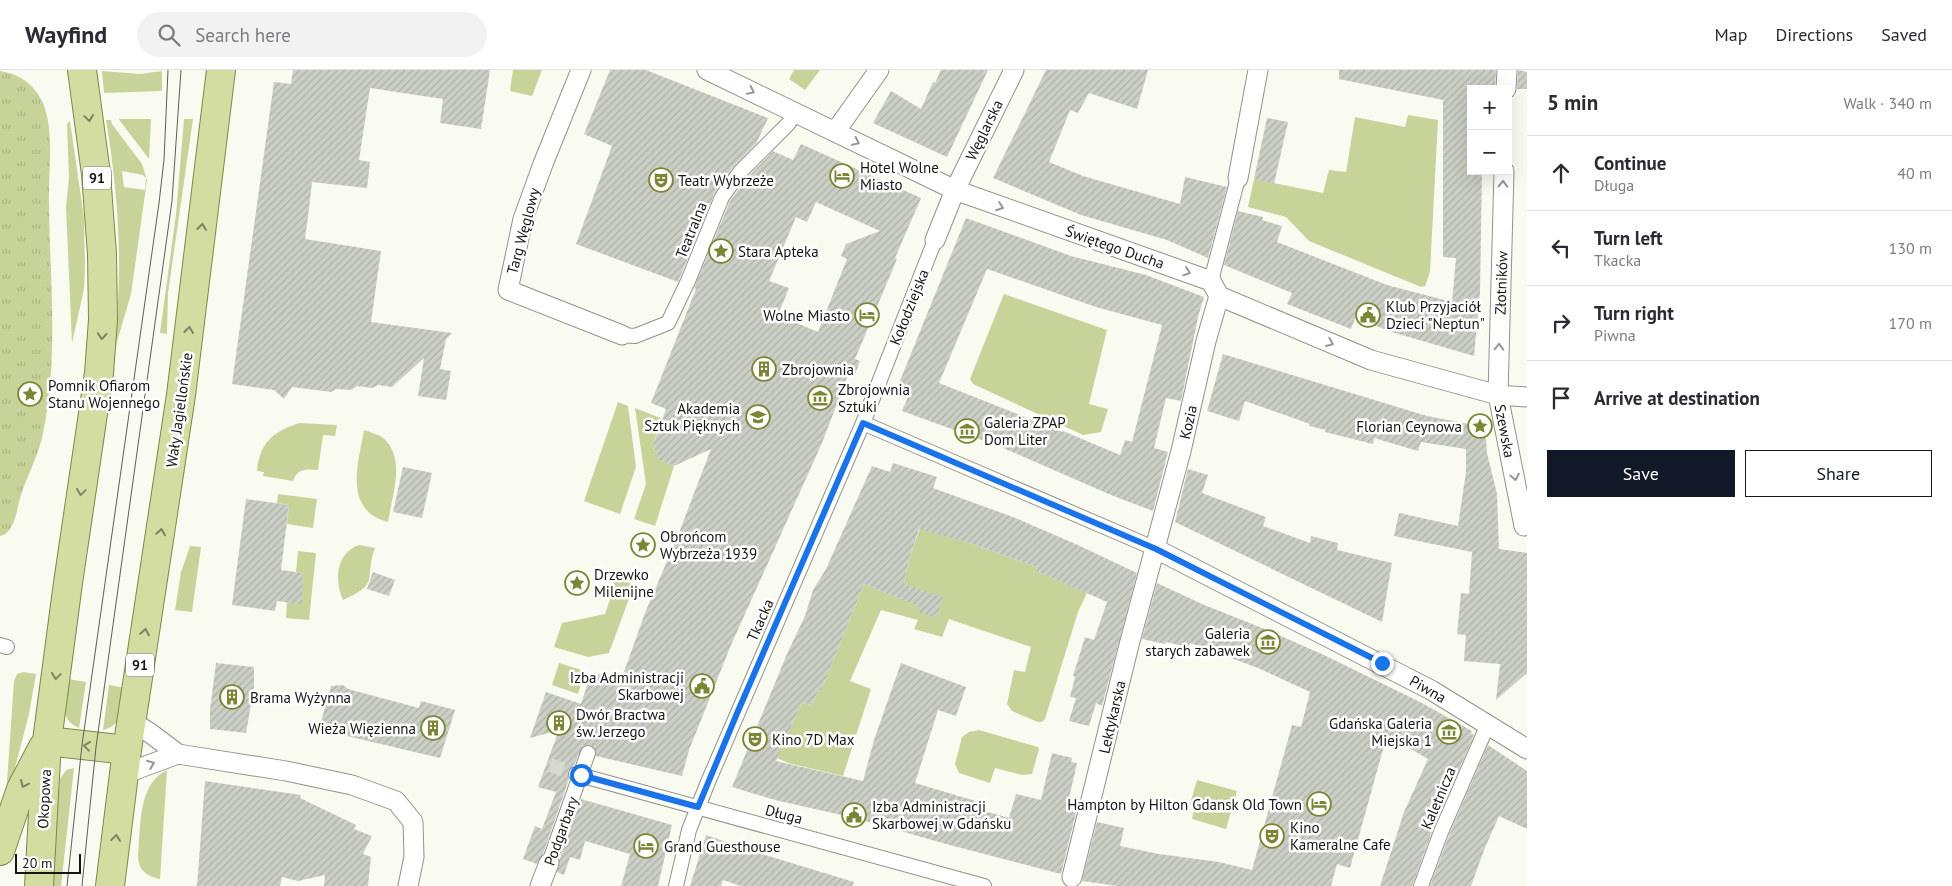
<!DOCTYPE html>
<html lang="en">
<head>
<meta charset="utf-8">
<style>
	:root { --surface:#fff; --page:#f2f2f3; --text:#2b2b33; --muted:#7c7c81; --line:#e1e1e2; --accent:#111827 }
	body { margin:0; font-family:"PT Sans",sans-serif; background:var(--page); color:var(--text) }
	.controls { position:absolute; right:15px; top:15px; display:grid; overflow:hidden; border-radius:0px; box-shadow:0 5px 20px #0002 }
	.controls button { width:45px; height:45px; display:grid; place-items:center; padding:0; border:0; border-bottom:1px solid var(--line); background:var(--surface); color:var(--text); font:25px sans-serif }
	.scale { position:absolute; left:15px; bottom:12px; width:66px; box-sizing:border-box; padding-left:5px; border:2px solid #151613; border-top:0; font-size:14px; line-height:18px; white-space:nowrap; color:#151613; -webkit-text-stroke:4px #fff; paint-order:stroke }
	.stop { position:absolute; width:15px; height:15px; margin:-11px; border:4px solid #1a73e8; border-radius:50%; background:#fff }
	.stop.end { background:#1a73e8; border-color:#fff; box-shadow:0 1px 5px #0008 }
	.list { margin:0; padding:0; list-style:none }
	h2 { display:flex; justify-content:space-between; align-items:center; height:65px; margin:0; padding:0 20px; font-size:21px }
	h2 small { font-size:16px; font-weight:400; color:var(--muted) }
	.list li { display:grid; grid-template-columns:32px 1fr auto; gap:15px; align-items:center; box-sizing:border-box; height:75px; padding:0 20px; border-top:1px solid var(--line) }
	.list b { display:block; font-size:19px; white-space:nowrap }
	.list p { margin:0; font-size:16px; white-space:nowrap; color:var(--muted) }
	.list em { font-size:16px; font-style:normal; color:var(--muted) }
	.actions { display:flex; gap:10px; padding:15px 20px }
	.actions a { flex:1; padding:11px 0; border:1px solid var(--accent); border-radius:0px; text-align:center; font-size:18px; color:var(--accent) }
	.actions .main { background:var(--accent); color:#fff }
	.icon { flex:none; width:28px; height:28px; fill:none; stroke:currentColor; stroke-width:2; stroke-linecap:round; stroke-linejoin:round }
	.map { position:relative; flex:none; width:1527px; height:816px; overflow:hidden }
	header { display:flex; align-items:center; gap:30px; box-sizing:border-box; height:70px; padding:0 25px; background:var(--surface); border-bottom:1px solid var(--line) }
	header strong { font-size:24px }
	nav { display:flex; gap:28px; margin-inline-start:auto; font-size:18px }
	.search { width:350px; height:45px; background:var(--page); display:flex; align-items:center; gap:12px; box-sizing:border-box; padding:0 18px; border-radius:28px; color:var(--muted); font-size:19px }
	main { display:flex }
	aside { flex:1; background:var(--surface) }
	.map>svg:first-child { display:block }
	.grass { fill:#c8d399; fill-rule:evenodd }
	.park { fill:url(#park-tufts) }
	.building { fill:url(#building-hatch); fill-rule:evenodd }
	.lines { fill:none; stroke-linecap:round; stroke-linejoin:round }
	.pedestrian-tunnel { stroke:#d7d9d0; stroke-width:14; stroke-dasharray:14 7; stroke-linecap:butt }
	.pedestrian-casing { stroke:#91938a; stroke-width:16 }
	.minor-casing { stroke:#91938a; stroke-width:21 }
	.primary-casing { stroke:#7e8847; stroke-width:30 }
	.pedestrian { stroke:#fff; stroke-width:14 }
	.minor { stroke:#fff; stroke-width:19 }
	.primary { stroke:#d3dda1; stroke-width:28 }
	.tram { stroke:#5d5e59; stroke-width:1 }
	.oneway { stroke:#969695 }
	.oneway2 { stroke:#7e8361 }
	.route { stroke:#1a73e8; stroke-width:6 }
	.labels { text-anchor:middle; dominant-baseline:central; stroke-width:5; stroke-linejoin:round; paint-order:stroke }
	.shield { fill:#fff; stroke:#5b5c5a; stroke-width:1 }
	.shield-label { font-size:14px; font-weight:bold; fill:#151613 }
	.street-label { font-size:15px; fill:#151613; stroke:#fff }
	.poi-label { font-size:15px; fill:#151613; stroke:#fff; text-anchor:start }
</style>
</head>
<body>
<header>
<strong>Wayfind</strong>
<div class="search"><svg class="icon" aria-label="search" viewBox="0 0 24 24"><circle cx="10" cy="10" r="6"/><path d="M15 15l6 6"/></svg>Search here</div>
<nav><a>Map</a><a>Directions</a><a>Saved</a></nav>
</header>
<main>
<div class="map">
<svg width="1527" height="816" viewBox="0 0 1527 816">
	<defs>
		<pattern id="park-tufts" width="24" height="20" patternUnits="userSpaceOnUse" patternTransform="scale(1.25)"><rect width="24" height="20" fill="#c8d399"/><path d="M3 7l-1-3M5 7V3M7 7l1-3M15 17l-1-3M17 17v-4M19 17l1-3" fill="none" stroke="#abb483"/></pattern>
		<pattern id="building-hatch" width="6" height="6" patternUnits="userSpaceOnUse" patternTransform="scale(1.25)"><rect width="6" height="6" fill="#cccfc5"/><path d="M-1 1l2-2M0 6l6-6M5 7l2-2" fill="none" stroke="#aeb1a8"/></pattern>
	</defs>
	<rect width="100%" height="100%" fill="#f9fbf1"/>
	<path class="grass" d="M513,0H542L532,26L510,21Z
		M794,0H820L805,20L789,9Z
		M102,1L140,4L162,1V21L104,23Z
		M1408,45L1438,50L1430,202L1425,216L1421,217L1309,171L1286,147L1248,137L1254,109L1323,123L1329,100L1346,102L1355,47L1405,57Z
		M119,49H151L149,89L120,51Z
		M184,49H193L168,223L167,264L160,263L176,144Z
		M106,50H111L112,54L142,94L147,110L131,224L116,275C117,249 119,222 119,195C119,146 114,98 106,50ZM122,101L143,105L146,108L145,120L124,117Z
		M70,51L84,148L85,197L84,219L72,273L66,137L69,107L67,54Z
		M1004,224L1107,260L1089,334L1108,339L1101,362L1083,365L973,314L970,309Z
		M618,332L628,336L636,397L620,444L584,431Z
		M635,338L673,353L658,359L653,375L659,390L674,396L655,456L634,449L646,414Z
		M299,353L337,355L335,366L323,365L318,400C307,399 297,398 293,411L263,406L264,402L257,401C260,372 273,362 299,353Z
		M364,360C370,362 377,364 382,367C407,387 392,426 388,452C343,440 358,394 364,360Z
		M278,424L317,429L313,458L287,454L289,435L277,433Z
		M920,458L969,473L1037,497L1036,501L1087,523L1078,542L1045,649L1042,652H1038L1012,641L1007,634L1014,600L1025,602L1031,577L949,549L942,567L914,559L918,550L881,540L850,611L871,619L843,706L788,693L777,688L802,632L812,636L818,620L821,621L864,514L901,529L909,489Z
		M359,475L375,478C364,508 381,514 343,530C334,511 336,483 359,475Z
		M190,476L201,477L192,542L175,540L181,502Z
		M298,481L316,483L309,550L286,548L287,532L301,525L303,503L296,502Z
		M612,499L623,503L627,512L634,515L609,583L588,587L554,577L562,553L605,544L615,515L610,506Z
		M559,593L585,601L578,624L552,615Z
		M23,602L36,604L29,644L11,713L7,712L14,611L17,604Z
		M68,609L86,612L79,658C57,648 65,629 68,609Z
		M109,615L126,618C122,635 123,656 103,660Z
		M979,660L1038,677L1039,679L1032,704L1022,705L995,698L990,713L959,703L955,694L962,667L969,662Z
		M74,698L61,816H51L60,709L66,700Z
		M167,700L160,809C146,806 138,800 138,785C141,758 137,714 167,700Z
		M1197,710L1237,721L1226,759L1192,749L1195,735L1190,734Z"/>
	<path class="park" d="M0,1C20,4 34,14 43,33C55,63 48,103 49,135C50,213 59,291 42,368C37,388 27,406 21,425C17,437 15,464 0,466Z"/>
	<path class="building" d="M293,0H490L481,59L440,53L443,29L370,18L359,90L370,92L367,118L312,112L309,139L305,169L381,181L371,252L452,263L446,269L440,299L451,301L446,330L418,326L424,288L392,317L378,315L372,318L357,316L352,320L336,319L331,322L292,317L284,329L274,320L232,314L274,12L291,14Z
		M610,0H646L768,48L756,74L733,97L715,122L678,212L576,174L612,76L584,64Z
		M941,0H988L947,87L873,53L891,21L921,39L933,12L935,13Z
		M1046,0H1148L1137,39L1089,23L1078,43L1070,40L1049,92L1083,106L1180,134L1185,107L1227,117L1208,188L1167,170L1081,145L993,108Z
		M1339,0H1496L1495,19H1471V101H1482L1480,223L1474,286L1395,263L1355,248L1351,259L1287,234L1292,223L1224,195L1238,141L1263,147L1262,150L1282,156L1277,172L1387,215L1452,232L1456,188L1443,187V30L1339,9Z
		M1518,0L1527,2V19H1517Z
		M1267,48L1288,52L1274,114L1254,109Z
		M801,74L921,128L895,188L897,189L855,289L860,291L854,307L848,305L822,373L731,575L689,680L682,706L596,686L594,677L590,675L583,676L574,695L568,701L569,709L543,784L537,794L523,789L535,756L542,759L556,722L538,717L559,660L530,668L546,622L581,634L591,603L598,606L599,604L620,613L645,543L677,468L711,379L674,396L659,390L653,375L666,339L651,333L696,219L694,218L730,131L747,108L773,81L793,90ZM816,132L880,161L846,174L841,186L847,189L818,262L778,245L789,218L769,211L796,147L807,152Z
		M966,148L1071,186L1146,205L1204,227L1198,247L1181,331L1166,328L1154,378L1168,382L1153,441L1111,425L1001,377L902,341L908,327L895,323ZM987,199L1096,237L1162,255L1132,372L1125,370L1120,385L1063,361V362L939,313Z
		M1223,284L1427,346L1485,357L1487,383L1497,424L1499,479L1527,483V603L1496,630L1500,594L1464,591L1466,565L1457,564L1461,523L1469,524L1472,482L1394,466L1399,443L1458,456L1466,402V379L1421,372L1418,381L1374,368L1373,374L1325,362L1326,360L1309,356L1310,354L1245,331L1239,351L1207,341Z
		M893,393L937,407L933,418L1013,447L1080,476L1137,503L1102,636L1096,633L1089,656L1069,651L1076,628L1070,627L1075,607L1073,606L1085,567L1094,570L1107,532L1036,501L1037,497L969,473L919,459L909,489L904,514L943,527L936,548L918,542L920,537L864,514L821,621L818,620L812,636L802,632L776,691L863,711L874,670L901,593L966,617L956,646L938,640L915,713L979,732L977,739L1009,748L1016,724L1041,730L1052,683L1072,688L1071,692L1077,693L1067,737L1077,739L1061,804L946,774L855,748L775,730L732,717L787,584L805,546L813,520L826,499L872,396L890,402Z
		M403,397L432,403L422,448L393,442Z
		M1188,399L1208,405L1202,423L1266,447L1263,456L1310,473L1311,466L1338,473L1337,480L1392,493L1382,552L1175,452Z
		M246,429L289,435L281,500L303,503L302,534L277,531L275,541L232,535Z
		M373,502L395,510L389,526L367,519Z
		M1157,513L1202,534L1272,562L1326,586L1420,632L1472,661L1471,664L1474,665L1433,759L1412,816H1380L1404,742L1428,689L1387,665L1350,798L1337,794L1331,816H1117L1082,811L1097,752L1124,758L1120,776L1159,784L1219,792L1252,800L1292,655L1301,657L1310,622L1258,598L1190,573L1188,577L1166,572L1165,574L1142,569Z
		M216,593L254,597V617L246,663L210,659V640Z
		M343,615L348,619L419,638L421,631L455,640L440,688L347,666L330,664L319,659L331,616Z
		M1488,675L1527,701V759L1499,746L1484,780L1471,816H1430L1449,765Z
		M205,711L301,725L300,728L356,755L354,759L372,766L363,784L371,787L368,816H324L325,805L298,811L282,807L280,816H197Z
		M581,729L672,755L658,816H621L630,784L585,771L580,790L570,787L564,805L557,802L559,790Z
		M706,765L752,781L854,812L853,816H741L723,810L721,816H690Z"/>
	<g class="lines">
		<path class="pedestrian-tunnel" d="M550,695L576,704"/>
		<g class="pedestrian-casing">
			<path id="pedestrian" d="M1211,211L1238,108
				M622,265L635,266L668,253L688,211L722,127L740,102L788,54L796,43
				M863,353L1156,479
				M0,575L7,577
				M576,704L984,816
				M549,793L588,683
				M676,816L689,760L708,712L863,353L935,170
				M1421,816L1441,762L1488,654"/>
		</g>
		<g class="minor-casing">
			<path id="minor" d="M581,0L543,94L523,149L508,220L622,265
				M707,0L955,120L1211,211L1219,226L1371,290L1498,325L1527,327
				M1506,19L1507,0
				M835,62L879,0
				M1504,101L1498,325L1524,456L1527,455
				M1238,108L1258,0
				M935,170L955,120L1014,0
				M1156,479L1431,620L1527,679
				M131,651L150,663L178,684L286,701L352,715L396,731L413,752L414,787L408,816
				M124,704L178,684
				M1072,807L1129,575L1181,381L1206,271L1219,226
				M540,816L549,793"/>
		</g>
		<g class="primary-casing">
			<path id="primary" d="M47,671L127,680
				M0,781L21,719L43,677
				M39,816L47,671L68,513L99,303L103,250L102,184L96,104L82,0
				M110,816L127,680L181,325L221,0"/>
		</g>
		<use href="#pedestrian" class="pedestrian"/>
		<use href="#minor" class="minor"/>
		<use href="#primary" class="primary"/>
		<path class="tram" d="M67,816L82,675L159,133L164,90L168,0
			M82,816L96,677L172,131L181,0"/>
	</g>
	<defs><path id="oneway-chevron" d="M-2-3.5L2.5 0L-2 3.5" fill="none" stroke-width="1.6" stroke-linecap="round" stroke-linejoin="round" transform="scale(1.25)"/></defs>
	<g class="oneway">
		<use href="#oneway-chevron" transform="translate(751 21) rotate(26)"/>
		<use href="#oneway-chevron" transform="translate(856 72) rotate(26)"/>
		<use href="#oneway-chevron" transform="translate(1503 114) rotate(-89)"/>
		<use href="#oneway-chevron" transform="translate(1000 137) rotate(20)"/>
		<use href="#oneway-chevron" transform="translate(1187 202) rotate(19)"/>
		<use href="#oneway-chevron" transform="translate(1330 273) rotate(23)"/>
		<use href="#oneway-chevron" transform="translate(1499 277) rotate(-88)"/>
		<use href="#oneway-chevron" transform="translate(1515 407) rotate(79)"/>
		<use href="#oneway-chevron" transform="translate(151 694) rotate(-21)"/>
	</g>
	<g class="oneway2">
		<use href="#oneway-chevron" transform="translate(89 48) rotate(82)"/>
		<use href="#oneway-chevron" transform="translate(202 157) rotate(-83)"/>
		<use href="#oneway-chevron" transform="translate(189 260) rotate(-83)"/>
		<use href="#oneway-chevron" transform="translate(102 266) rotate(94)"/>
		<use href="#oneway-chevron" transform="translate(81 422) rotate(98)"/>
		<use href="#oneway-chevron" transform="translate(161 462) rotate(-81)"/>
		<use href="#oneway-chevron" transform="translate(145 562) rotate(-81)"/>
		<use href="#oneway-chevron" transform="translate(56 606) rotate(98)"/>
		<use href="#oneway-chevron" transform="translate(87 676) rotate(-173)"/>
		<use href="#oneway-chevron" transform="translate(24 714) rotate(115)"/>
		<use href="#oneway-chevron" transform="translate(116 768) rotate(-83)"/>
	</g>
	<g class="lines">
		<path class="route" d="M581,705L698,737L738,641L863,353L1156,479L1382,593"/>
	</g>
	<defs>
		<g id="hotel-ring" transform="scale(1.25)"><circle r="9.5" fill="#fff" stroke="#7a8634" stroke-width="1.5"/><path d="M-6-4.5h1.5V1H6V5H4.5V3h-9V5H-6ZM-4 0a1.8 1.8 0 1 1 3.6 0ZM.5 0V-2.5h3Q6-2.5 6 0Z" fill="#7a8634"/></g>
		<g id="theatre-ring" transform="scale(1.25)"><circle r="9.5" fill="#fff" stroke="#7a8634" stroke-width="1.5"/><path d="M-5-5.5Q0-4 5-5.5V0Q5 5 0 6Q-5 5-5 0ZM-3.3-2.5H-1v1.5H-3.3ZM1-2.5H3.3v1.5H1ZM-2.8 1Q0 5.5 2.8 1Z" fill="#7a8634"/></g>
		<g id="sight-ring" transform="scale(1.25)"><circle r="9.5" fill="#fff" stroke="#7a8634" stroke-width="1.5"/><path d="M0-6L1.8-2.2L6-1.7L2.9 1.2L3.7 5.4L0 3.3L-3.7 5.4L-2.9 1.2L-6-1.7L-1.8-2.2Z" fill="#7a8634"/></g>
		<g id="civic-ring" transform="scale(1.25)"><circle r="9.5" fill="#fff" stroke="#7a8634" stroke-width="1.5"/><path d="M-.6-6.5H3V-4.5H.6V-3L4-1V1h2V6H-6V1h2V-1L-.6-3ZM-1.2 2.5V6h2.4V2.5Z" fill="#7a8634"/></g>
		<g id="building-ring" transform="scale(1.25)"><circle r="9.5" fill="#fff" stroke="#7a8634" stroke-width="1.5"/><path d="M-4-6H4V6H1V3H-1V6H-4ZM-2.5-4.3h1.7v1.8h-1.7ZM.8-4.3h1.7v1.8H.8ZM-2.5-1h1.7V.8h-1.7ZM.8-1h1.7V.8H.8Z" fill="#7a8634"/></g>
		<g id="museum-ring" transform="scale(1.25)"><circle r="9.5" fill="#fff" stroke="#7a8634" stroke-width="1.5"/><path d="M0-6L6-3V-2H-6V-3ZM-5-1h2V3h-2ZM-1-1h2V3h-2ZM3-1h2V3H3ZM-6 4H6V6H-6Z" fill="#7a8634"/></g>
		<g id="university-ring" transform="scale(1.25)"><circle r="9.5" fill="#fff" stroke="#7a8634" stroke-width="1.5"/><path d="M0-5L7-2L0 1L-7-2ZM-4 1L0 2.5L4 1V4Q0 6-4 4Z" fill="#7a8634"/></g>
	</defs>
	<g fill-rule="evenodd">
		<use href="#hotel-ring" x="842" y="106"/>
		<use href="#theatre-ring" x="661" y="110"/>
		<use href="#sight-ring" x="721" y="181"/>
		<use href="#hotel-ring" x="867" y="245"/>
		<use href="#civic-ring" x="1368" y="245"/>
		<use href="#building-ring" x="764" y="299"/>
		<use href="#sight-ring" x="30" y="324"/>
		<use href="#museum-ring" x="820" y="328"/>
		<use href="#university-ring" x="758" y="347"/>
		<use href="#sight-ring" x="1480" y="356"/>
		<use href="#museum-ring" x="967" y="361"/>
		<use href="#sight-ring" x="643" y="475"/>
		<use href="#sight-ring" x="577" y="513"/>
		<use href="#museum-ring" x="1268" y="572"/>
		<use href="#civic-ring" x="702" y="616"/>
		<use href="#building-ring" x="232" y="627"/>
		<use href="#building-ring" x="559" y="653"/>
		<use href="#building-ring" x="433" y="658"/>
		<use href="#museum-ring" x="1449" y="662"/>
		<use href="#theatre-ring" x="755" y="669"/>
		<use href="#hotel-ring" x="1319" y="734"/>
		<use href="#civic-ring" x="854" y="745"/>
		<use href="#theatre-ring" x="1272" y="766"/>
		<use href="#hotel-ring" x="646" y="776"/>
	</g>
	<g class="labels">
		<g class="shield">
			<rect x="83" y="96.5" width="28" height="23" rx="4"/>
			<rect x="126" y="583.5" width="28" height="23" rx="4"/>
		</g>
		<g class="shield-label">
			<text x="97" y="108">91</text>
			<text x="140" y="595">91</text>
		</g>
		<g class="street-label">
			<text transform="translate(984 60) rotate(-64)">Węglarska</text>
			<text transform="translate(691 160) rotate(-68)">Teatralna</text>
			<text transform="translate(523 161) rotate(-75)">Targ Węglowy</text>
			<text transform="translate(1115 177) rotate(19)">Świętego Ducha</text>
			<text transform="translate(1501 213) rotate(-88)">Złotników</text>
			<text transform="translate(909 237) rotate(-68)">Kołodziejska</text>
			<text transform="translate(179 340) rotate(-82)">Wały Jagiellońskie</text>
			<text transform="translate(1188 352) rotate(-77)">Kozia</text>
			<text transform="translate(1505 361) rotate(79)">Szewska</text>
			<text transform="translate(760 550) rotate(-66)">Tkacka</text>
			<text transform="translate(1428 619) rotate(30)">Piwna</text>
			<text transform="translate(1112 647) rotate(-77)">Lektykarska</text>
			<text transform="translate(1438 728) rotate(-67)">Kaletnicza</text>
			<text transform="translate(44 729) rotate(-87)">Okopowa</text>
			<text transform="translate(784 744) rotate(15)">Długa</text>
			<text transform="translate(561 761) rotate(-70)">Podgarbary</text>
		</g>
		<g class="poi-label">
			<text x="860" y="97">Hotel Wolne<tspan x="860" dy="17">Miasto</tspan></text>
			<text x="678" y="110">Teatr Wybrzeże</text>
			<text x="738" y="181">Stara Apteka</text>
			<text x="1386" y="236">Klub Przyjaciół<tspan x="1386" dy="17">Dzieci "Neptun"</tspan></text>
			<text x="850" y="245" text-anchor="end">Wolne Miasto</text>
			<text x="782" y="299">Zbrojownia</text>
			<text x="48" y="315">Pomnik Ofiarom<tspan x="48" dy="17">Stanu Wojennego</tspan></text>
			<text x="838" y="319">Zbrojownia<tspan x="838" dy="17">Sztuki</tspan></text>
			<text x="740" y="338" text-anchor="end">Akademia<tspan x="740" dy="17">Sztuk Pięknych</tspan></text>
			<text x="984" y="352">Galeria ZPAP<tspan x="984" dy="17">Dom Liter</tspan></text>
			<text x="1462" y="356" text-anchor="end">Florian Ceynowa</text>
			<text x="660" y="466">Obrońcom<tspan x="660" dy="17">Wybrzeża 1939</tspan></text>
			<text x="594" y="504">Drzewko<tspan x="594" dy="17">Milenijne</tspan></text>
			<text x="1250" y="563" text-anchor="end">Galeria<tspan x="1250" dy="17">starych zabawek</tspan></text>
			<text x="684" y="607" text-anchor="end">Izba Administracji<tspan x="684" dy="17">Skarbowej</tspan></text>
			<text x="250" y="627">Brama Wyżynna</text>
			<text x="576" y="644">Dwór Bractwa<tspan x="576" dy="17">św. Jerzego</tspan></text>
			<text x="1432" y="653" text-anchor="end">Gdańska Galeria<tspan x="1432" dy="17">Miejska 1</tspan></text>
			<text x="416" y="658" text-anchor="end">Wieża Więzienna</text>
			<text x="772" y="669">Kino 7D Max</text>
			<text x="1302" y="734" text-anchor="end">Hampton by Hilton Gdansk Old Town</text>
			<text x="872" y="736">Izba Administracji<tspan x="872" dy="17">Skarbowej w Gdańsku</tspan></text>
			<text x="1290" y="757">Kino<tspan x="1290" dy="17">Kameralne Cafe</tspan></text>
			<text x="664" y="776">Grand Guesthouse</text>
		</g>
	</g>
</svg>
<div class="controls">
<button>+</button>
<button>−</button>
</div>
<div class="scale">20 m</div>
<div class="stop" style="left:581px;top:705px"></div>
<div class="stop end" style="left:1382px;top:593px"></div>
</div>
<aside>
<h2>5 min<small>Walk · 340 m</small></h2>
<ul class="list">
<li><svg class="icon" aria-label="ahead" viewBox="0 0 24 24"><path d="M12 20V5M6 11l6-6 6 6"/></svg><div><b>Continue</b><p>Długa</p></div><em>40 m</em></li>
<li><svg class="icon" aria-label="left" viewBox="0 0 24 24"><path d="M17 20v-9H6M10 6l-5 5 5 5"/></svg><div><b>Turn left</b><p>Tkacka</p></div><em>130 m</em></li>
<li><svg class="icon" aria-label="right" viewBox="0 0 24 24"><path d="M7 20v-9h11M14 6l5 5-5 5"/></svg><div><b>Turn right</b><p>Piwna</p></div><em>170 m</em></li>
<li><svg class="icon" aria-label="arrive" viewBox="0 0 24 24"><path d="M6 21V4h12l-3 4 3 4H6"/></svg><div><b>Arrive at destination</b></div></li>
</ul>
<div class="actions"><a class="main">Save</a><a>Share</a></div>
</aside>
</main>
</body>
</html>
